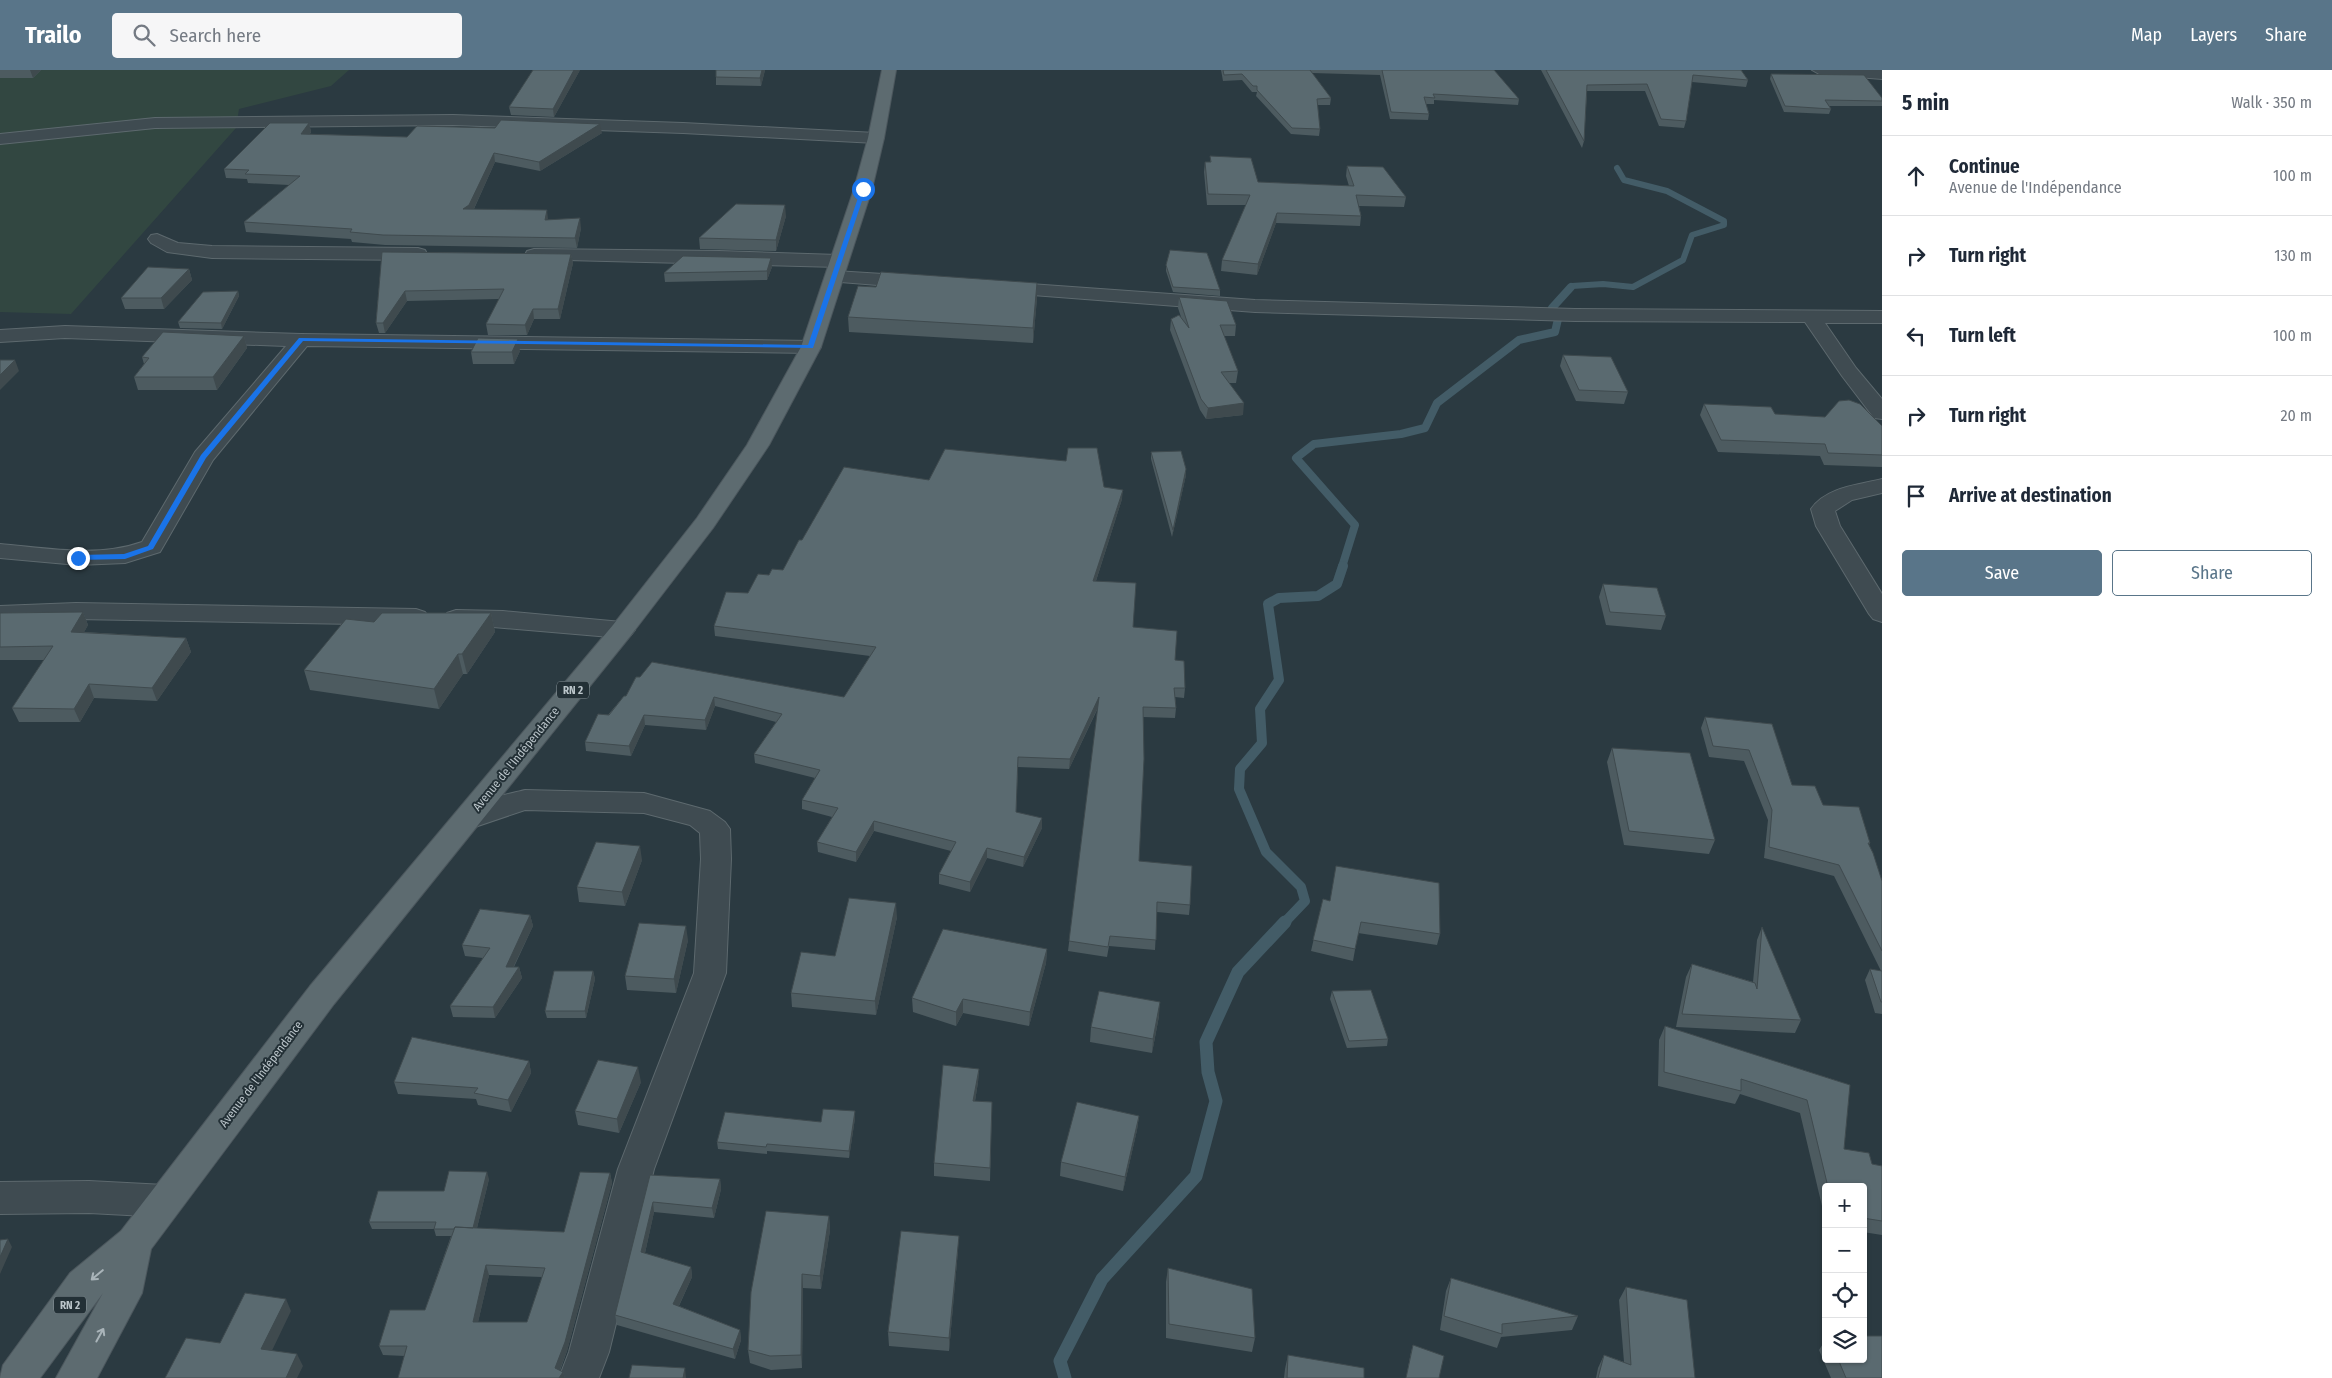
<!DOCTYPE html>
<html lang="en">
<head>
<meta charset="utf-8">
<style>
	:root { --surface:#fff; --page:#f6f6f7; --text:#1f2937; --muted:#747a83; --line:#e0e1e3; --accent:#597589 }
	body { margin:0; font-family:"Fira Sans Condensed",sans-serif; background:var(--page); color:var(--text) }
	.controls { position:absolute; right:15px; bottom:15px; display:grid; overflow:hidden; border-radius:5px; box-shadow:0 1px 4px #0004 }
	.controls button { width:45px; height:45px; display:grid; place-items:center; padding:0; border:0; border-bottom:1px solid var(--line); background:var(--surface); color:var(--text); font:25px sans-serif }
	.stop { position:absolute; width:15px; height:15px; margin:-11px; border:4px solid #1a73e8; border-radius:50%; background:#fff }
	.stop.end { background:#1a73e8; border-color:#fff; box-shadow:0 1px 5px #0008 }
	.list { margin:0; padding:0; list-style:none }
	h2 { display:flex; justify-content:space-between; align-items:center; height:65px; margin:0; padding:0 20px; font-size:21px }
	h2 small { font-size:16px; font-weight:400; color:var(--muted) }
	.list li { display:grid; grid-template-columns:32px 1fr auto; gap:15px; align-items:center; box-sizing:border-box; height:80px; padding:0 20px; border-top:1px solid var(--line) }
	.list b { display:block; font-size:19px; white-space:nowrap }
	.list p { margin:0; font-size:16px; white-space:nowrap; color:var(--muted) }
	.list em { font-size:16px; font-style:normal; color:var(--muted) }
	.actions { display:flex; gap:10px; padding:15px 20px }
	.actions a { flex:1; padding:11px 0; border:1px solid var(--accent); border-radius:5px; text-align:center; font-size:18px; color:var(--accent) }
	.actions .main { background:var(--accent); color:#fff }
	.icon { flex:none; width:28px; height:28px; fill:none; stroke:currentColor; stroke-width:2; stroke-linecap:round; stroke-linejoin:round }
	.map { position:relative; flex:none; width:1882px; height:1308px; overflow:hidden }
	header { display:flex; align-items:center; gap:30px; box-sizing:border-box; height:70px; padding:0 25px; background:var(--accent); color:#fff }
	header strong { font-size:24px }
	nav { display:flex; gap:28px; margin-inline-start:auto; font-size:18px }
	.search { width:350px; height:45px; background:var(--page); display:flex; align-items:center; gap:12px; box-sizing:border-box; padding:0 18px; border-radius:5px; color:var(--muted); font-size:19px }
	main { display:flex }
	aside { flex:1; background:var(--surface) }
	.map>svg:first-child { display:block }
	.green { fill:#324741 }
	.lines { fill:none; stroke-linecap:round; stroke-linejoin:round }
	.stream-far3 { stroke:#435c67; stroke-width:6 }
	.stream-far2 { stroke:#435c67; stroke-width:8 }
	.stream-far1 { stroke:#435c67; stroke-width:10 }
	.stream { stroke:#435c67; stroke-width:13 }
	.minor-casing { stroke:#5d696e; stroke-width:2 }
	.major-casing { stroke:#4c575d; stroke-width:2 }
	.minor { fill:#3f4b51; fill-rule:evenodd }
	.major { fill:#5d6b70; fill-rule:evenodd }
	.wall { fill:#4d5b60; fill-rule:evenodd }
	.shaded-wall { fill:#3f4a4e }
	.building { fill:#5a6a70; stroke:#3f4a4e; fill-rule:evenodd }
	.oneway { stroke:#a9b4b9 }
	.route { fill:#1a73e8 }
	.labels { text-anchor:middle; dominant-baseline:central; stroke-width:4; stroke-linejoin:round; paint-order:stroke }
	.shield { fill:#233036; stroke:#8e999e; stroke-width:1 }
	.shield-label { font-size:11px; font-weight:bold; fill:#bcc6cb }
	.street-label { font-size:12px; fill:#bcc6cb; stroke:#233036 }
</style>
</head>
<body>
<header>
<strong>Trailo</strong>
<div class="search"><svg class="icon" aria-label="search" viewBox="0 0 24 24"><circle cx="10" cy="10" r="6"/><path d="M15 15l6 6"/></svg>Search here</div>
<nav><a>Map</a><a>Layers</a><a>Share</a></nav>
</header>
<main>
<div class="map">
<svg width="1882" height="1308" viewBox="0 0 1882 1308">
	<rect width="100%" height="100%" fill="#2b3a41"/>
	<path class="green" d="M0,0H349L331,16L239,39L236,58L71,244L0,242Z"/>
	<g class="lines">
		<path class="stream-far3" d="M1570,219L1572,216L1603,214L1633,217L1683,190L1692,165L1724,155V151L1667,121L1624,110L1617,98"/>
		<path class="stream-far2" d="M1552,238L1571,217
			M1342,497L1355,455L1296,388L1314,374L1401,364L1425,358L1437,333L1519,270L1555,262L1558,249"/>
		<path class="stream-far1" d="M1284,853L1305,831L1301,817L1266,782L1239,719L1240,699L1262,673L1260,639L1279,610L1268,534L1279,528L1318,526L1337,514L1343,496"/>
		<path class="stream" d="M1065,1308L1060,1291L1102,1209L1196,1106L1216,1031L1208,1002L1206,972L1238,902L1285,852"/>
		<g class="minor-casing">
			<path id="minor" d="M1812,0H1882V9L1819,4Z
				M453,45L683,53L876,63L882,65L884,68L882,71L876,73L683,63L453,55L155,58L0,74V64L155,48Z
				M157,164L178,173L212,176L418,178L425,180L427,184L425,188L418,190L212,188L167,182L151,173L148,169L151,165Z
				M534,179L719,181L838,185L845,187L847,191L845,195L838,197L527,189L525,185L527,181Z
				M835,201L915,206L922,208L925,212L922,216L915,218L828,211L826,207L828,203Z
				M1001,212L1255,230L1575,239L1882,241V253H1825L1856,298L1882,329V349L1874,348L1842,306L1805,252L1575,251L1255,242L994,222L991,218L994,214Z
				M65,256L301,264L811,271L818,273L821,277L818,281L811,283L307,276L213,390L160,482L125,493L78,495L0,488V474C47,478 97,488 142,472L195,382L286,276L65,268L0,272V260Z
				M1882,409V423L1852,430L1835,441L1840,456L1882,524V552L1873,549L1869,544L1816,456L1811,439C1826,417 1858,415 1882,409Z
				M76,533L416,539L425,542L429,547L425,552L416,555L76,549L0,552V536Z
				M456,540L503,541L622,552L631,555L635,560L631,565L622,568L447,553L443,548L447,543Z
				M525,720L644,723L710,741L725,752L730,759L731,789L726,903L654,1099L609,1282L599,1308H559L569,1282L618,1099L694,903L701,789L700,763L690,755L644,743L525,740L466,760L456,757L451,750C462,733 505,725 525,720Z
				M89,1111L165,1115L178,1120L183,1131L178,1142L165,1147L89,1143L0,1144V1112Z"/>
		</g>
		<g class="major-casing">
			<path id="major" d="M882,0H896L884,68L872,119L821,277L769,375L713,458L631,565L334,934L151,1179L142,1223L97,1308H56L103,1223L40,1308H0L3,1295L70,1203L121,1161L310,916L613,555L697,448L747,375L801,277L854,119L868,68Z"/>
		</g>
		<use href="#minor" class="minor"/>
		<use href="#major" class="major"/>
	</g>
	<path class="wall" d="M0,0H41L33,8H0Z
		M580,0L554,47L511,45L509,37Z
		M765,0L761,16L716,15V7Z
		M1221,0H1494L1519,29L1518,35L1434,30V34H1426L1429,44L1428,50L1390,49L1380,5L1312,3L1331,28L1330,35H1317L1320,59L1319,66L1291,64L1256,26L1257,22H1252L1242,10L1223,11Z
		M1541,0H1741L1748,10L1746,17L1692,12L1686,51L1684,58L1659,56L1645,21H1587L1584,71L1582,78Z
		M1771,4L1882,28V36H1829L1831,39L1829,44L1784,42L1770,9Z
		M309,53L311,62L310,64L407,67L602,63L540,101L495,92L474,139L548,150L581,158L577,178L385,175L352,172L351,169L246,162L244,152L289,115L248,113L247,109L226,108L224,99Z
		M1210,86L1258,112L1349,116L1346,106L1347,96L1406,127L1404,137L1359,136L1361,146L1360,156L1276,153L1257,205L1221,201L1222,190L1246,135H1207L1204,102L1205,92H1210Z
		M786,146L776,181L700,179L699,168Z
		M382,182L571,184L573,193L560,249H534L527,265H488L486,254L499,229L407,231L385,263H379L376,253Z
		M1166,195L1220,220V226L1173,222L1166,201Z
		M772,197L767,210L665,212L664,203Z
		M189,199L192,210L164,239H125L121,228Z
		M238,221L239,226L222,259L180,258L178,252Z
		M1179,227L1236,255L1235,266H1224L1238,301L1236,313H1229L1243,345L1206,349L1200,340L1170,260L1171,249L1181,247L1178,238Z
		M1037,228L1033,273L849,262L848,247Z
		M244,266L247,278L217,320H138L134,307L144,294L142,287Z
		M520,281L514,294H473L471,282Z
		M1563,285L1628,322L1624,334L1576,331L1560,296Z
		M1704,334L1775,344L1882,356V397L1824,395L1820,386L1718,382L1700,345Z
		M1151,382L1186,399V405L1172,467L1151,389Z
		M929,410L1104,417L1122,429L1096,511L1133,557L1175,590L1185,618L1184,628L1175,627L1176,638L1175,648L1143,647L1139,791L1190,835L1189,845L1157,842L1155,880L1109,876L1107,887L1068,881L1098,638L1069,699L1018,697L1016,742L1042,758L1023,797L987,788L970,822L939,814V804L951,781L874,761L856,792L818,782L817,772L832,747L802,739V730L815,708L755,693L754,684L776,652L715,636L706,660L645,655L631,686L586,681L585,672L624,626L844,627L870,586L715,566L714,556L748,523L769,505L783,500L802,470Z
		M1603,514L1666,546L1661,560L1606,555L1599,527Z
		M83,542L88,555L84,562L186,568L191,582L157,631L94,628L80,652H19L12,638L44,590H0V543Z
		M491,543L495,562L467,604H463L439,639L310,620L304,600L374,552Z
		M1705,647L1772,654L1792,715L1823,735L1870,773L1869,775L1882,811V944L1875,943L1865,910L1870,899L1881,901L1834,806L1764,788L1768,750L1744,691L1709,687L1701,658Z
		M1612,678L1715,770L1709,784L1624,775L1607,692Z
		M642,790L625,836L579,832L577,817Z
		M1323,829L1440,864L1437,875L1358,863L1353,891L1311,881Z
		M530,845L533,856L514,897H519L522,908L495,948L453,947L450,936L483,888L465,886L462,875Z
		M897,847L876,945L792,937L791,923L835,886Z
		M1762,857L1801,950L1795,963L1676,957L1686,907L1692,894L1753,912L1757,870Z
		M688,870L676,923L627,920L625,906Z
		M1047,879L1046,893L1029,956L963,943L956,956L913,942L912,928Z
		M593,901L595,909L586,948H547L545,941Z
		M1332,921L1388,969L1387,976L1347,978L1330,929Z
		M1159,946L1152,983L1090,972L1091,957Z
		M1665,956L1850,1015L1844,1079L1872,1094L1882,1096V1165L1863,1162V1117H1826V1153L1800,1043L1740,1024L1735,1034L1658,1016L1659,970Z
		M529,991L531,1003L511,1042L478,1035L476,1029L398,1024L394,1012Z
		M979,999L978,1012L975,1031L992,1032L990,1111L934,1106V1093Z
		M641,1012L619,1063L578,1055L575,1041Z
		M1139,1046L1137,1060L1123,1121L1060,1106L1061,1092Z
		M855,1048L849,1088L767,1081V1084L718,1079L717,1072L821,1052Z
		M610,1103L612,1113L567,1281L560,1301L563,1302L565,1308H398L405,1286L383,1285L379,1276L425,1240L451,1166H436L434,1159H372L369,1152L444,1121L489,1109L477,1158L564,1162ZM489,1205L542,1207L527,1252H478Z
		M650,1105L720,1109L721,1119L714,1148L654,1142L645,1183L691,1197L692,1207L679,1236L740,1260L741,1270L735,1289L617,1255L615,1245Z
		M829,1146L830,1160L821,1219L803,1218L802,1298L771,1300L750,1293L748,1280Z
		M958,1180L949,1281L889,1276L888,1262Z
		M1168,1198L1255,1268L1252,1282L1166,1268V1212Z
		M1451,1208L1578,1246L1572,1260L1501,1267L1497,1278L1440,1260L1446,1221Z
		M1626,1217L1695,1308H1596L1598,1298L1604,1285L1624,1292L1619,1230Z
		M1826,1269V1289H1863L1882,1308H1831L1819,1280Z
		M1413,1275L1439,1308H1406L1411,1282Z
		M1288,1285L1364,1308H1284L1285,1299Z"/>
	<path class="shaded-wall" d="M30,0H41L33,8Z
		M574,0H580L554,47L553,39Z
		M762,0H765L761,16L760,8Z
		M309,53L311,62L303,73L301,64Z
		M600,54L602,63L540,101L539,92Z
		M494,83L495,92L471,145L463,139Z
		M785,135L786,146L776,181V170Z
		M547,140L548,149L545,150Z
		M1277,143L1276,153L1257,205L1258,194Z
		M580,148L581,158L577,178L575,168Z
		M571,184L573,193L560,249L558,239Z
		M771,188L772,197L767,210V201Z
		M189,199L192,210L164,239L161,228Z
		M1037,213V228L1033,273V258Z
		M238,221L239,226L222,259L221,253Z
		M405,221L407,231L385,263L383,253Z
		M533,239L534,249L527,265L525,255Z
		M244,266L247,278L217,320L213,307Z
		M518,269L520,281L514,294L512,282Z
		M15,290L19,301L0,320V305Z
		M1244,333L1243,345L1206,349L1208,338Z
		M1186,399V405L1172,467L1173,460Z
		M1123,420L1122,429L1093,520V511Z
		M83,542L88,555L77,575L71,562Z
		M491,543L495,562L467,604L462,584Z
		M186,568L191,582L157,631L152,618Z
		M458,584L463,604L439,639L434,619Z
		M89,614L94,628L80,652L74,639Z
		M714,627L715,636L706,660L705,650Z
		M1099,627L1098,637L1069,699L1070,689Z
		M644,645L645,655L631,686L629,676Z
		M1042,748V758L1023,797L1024,787Z
		M874,751V761L856,792V782Z
		M640,776L642,790L625,836L622,822Z
		M987,778V788L970,822V812Z
		M896,833L897,847L876,945L875,931Z
		M530,845L533,856L508,908L506,897Z
		M686,856L688,870L676,923L674,909Z
		M1047,879L1046,893L1029,956L1030,942Z
		M519,897L522,908L495,948L493,937Z
		M593,901L595,909L586,948L585,941Z
		M963,929V943L956,956V942Z
		M1160,932L1159,946L1152,983L1153,969Z
		M529,991L531,1003L511,1042L508,1030Z
		M638,997L641,1012L619,1063L617,1049Z
		M979,999L978,1012L973,1044V1031Z
		M855,1041V1048L849,1088V1081Z
		M1139,1046L1137,1060L1123,1121L1125,1107Z
		M487,1102L489,1109L475,1166L472,1159Z
		M610,1103L612,1113L567,1281L557,1307L555,1298Z
		M720,1109L721,1119L714,1148L712,1138Z
		M653,1132L654,1142L643,1192L641,1182Z
		M829,1146L830,1160L821,1219L820,1206Z
		M959,1166L958,1180L949,1281V1268Z
		M8,1169L12,1177L0,1204V1187Z
		M486,1195L489,1205L476,1261L473,1252Z
		M691,1197L692,1207L675,1244L673,1234Z
		M802,1204L803,1218L802,1298L801,1285Z
		M286,1229L291,1241L267,1291L261,1279Z
		M740,1260L741,1270L735,1289L733,1279Z
		M297,1284L303,1296L297,1308H286Z
		M685,1298L686,1308H683Z
		M563,1302L565,1308H559Z"/>
	<path class="building" d="M533,0H574L553,39L509,37Z
		M716,0H762L760,8L716,7Z
		M1223,0H1310L1331,28L1317,29L1320,59L1292,58L1257,20V16H1253L1242,4L1224,5Z
		M1382,0H1494L1519,29L1433,24L1435,28L1424,27L1429,44L1391,42Z
		M1546,0H1741L1748,10L1693,5L1686,51L1661,49L1647,14L1587,15L1584,71Z
		M1771,4L1864,5L1882,28V31L1825,30L1831,39L1785,36Z
		M501,50L600,54L539,92L494,83L469,135L463,139L547,140L545,150L580,148L575,168L383,165L350,162L352,159L244,152L300,106L245,104L249,100L224,99L270,53H309L301,64L407,67L417,56L495,58Z
		M1210,86L1251,88L1258,112L1354,116L1347,96L1383,97L1406,127L1356,125L1361,146L1277,143L1258,194L1222,190L1250,125L1208,124L1205,92H1211Z
		M736,134L785,135L776,170L699,168Z
		M1170,180L1207,183L1220,220L1173,217L1166,195Z
		M382,182L571,184L558,239H533L525,255L486,254L504,219L405,221L383,253H376Z
		M683,186L771,188L767,201L664,203Z
		M148,197L189,199L161,228H121Z
		M881,202L1037,213L1033,258L848,247L858,216L876,217Z
		M238,221L221,253L178,252L203,222Z
		M1179,227L1227,231L1236,255H1220L1238,301L1221,302L1244,333L1208,338L1201,329L1171,249L1179,245L1189,258Z
		M163,262L244,266L213,307H134L149,288L142,287Z
		M478,268L518,269L512,282H471Z
		M1563,285L1611,287L1628,322L1579,320Z
		M0,290H15L0,305Z
		M1849,330L1860,334L1882,356V385L1828,383L1825,374L1721,370L1704,334L1771,337L1775,344L1825,347L1839,331Z
		M1068,378H1097L1104,417L1123,420L1093,511L1136,513L1133,557L1177,561L1175,590L1184,591L1185,618H1174L1176,638L1143,637L1144,689L1139,791L1192,796L1190,835L1157,832L1156,870L1110,866L1108,877L1069,871L1099,627L1070,689L1018,687L1016,742L1042,748L1024,787L987,778L970,812L939,804L956,772L874,751L856,782L817,772L838,738L802,730L820,700L754,684L782,644L714,627L705,650L644,645L629,676L585,672L598,644L609,645L624,626H626L636,607H640L652,592L844,627L876,577L714,556L726,522L748,523L758,504L769,505L772,499L783,500L799,470H802L844,397L929,410L945,379L1066,391Z
		M1181,381L1186,399L1173,460L1151,382Z
		M1603,514L1657,518L1666,546L1610,542Z
		M83,542L71,562L186,568L152,618L89,614L74,639L12,638L53,576L0,577V543Z
		M382,543H491L462,584H458L434,619L304,600L346,549L374,552Z
		M1705,647L1772,654L1792,715L1815,716L1823,735L1859,737L1870,773H1868L1873,783L1882,811V881L1839,795L1769,777L1772,740L1749,680L1713,676Z
		M1612,678L1690,683L1715,770L1629,761Z
		M596,772L640,776L622,822L577,817Z
		M1336,796L1439,813L1440,864L1361,852L1355,879L1313,870L1323,829L1330,831Z
		M849,828L896,833L875,931L791,923L801,882L835,886Z
		M480,839L530,845L506,897H519L493,937L450,936L490,878L462,875Z
		M639,853L686,856L674,909L625,906Z
		M1762,857L1801,950L1682,944L1692,894L1755,913L1757,919Z
		M943,859L1047,879L1030,942L963,929L956,942L912,928Z
		M1870,899L1882,901V932H1881Z
		M554,901H593L585,941H545Z
		M1371,920L1388,969L1349,971L1332,921Z
		M1099,921L1160,932L1153,969L1091,957Z
		M1665,956L1850,1015L1844,1079L1869,1083L1872,1094L1882,1096V1151L1863,1148V1117H1828L1807,1030L1741,1009V1021L1664,1002Z
		M412,967L529,991L508,1030L474,1023L478,1018L394,1012Z
		M598,990L638,997L617,1049L575,1041Z
		M943,995L979,999L973,1031L992,1032L990,1098L934,1093Z
		M1077,1032L1139,1046L1125,1107L1061,1092Z
		M823,1039L855,1041L849,1081L767,1074L766,1077L717,1072L725,1042L821,1052Z
		M449,1101L487,1102L473,1158L455,1157L454,1159H434L436,1152H369L378,1121H444Z
		M580,1102L610,1103L565,1272L555,1298L563,1302L559,1308H398L407,1276H379L390,1240H425L455,1157L564,1162ZM486,1195L545,1198L527,1252H473Z
		M650,1105L720,1109L712,1138L653,1132L641,1182L691,1197L673,1234L740,1260L733,1279L615,1245Z
		M766,1141L829,1146L820,1206L802,1204L801,1285L770,1286L748,1280L751,1222Z
		M901,1161L959,1166L949,1268L888,1262Z
		M8,1169L0,1187V1170Z
		M1168,1198L1252,1219L1255,1268L1169,1254Z
		M1451,1208L1578,1246L1502,1254V1264L1444,1246Z
		M1626,1217L1687,1230L1695,1308H1598L1604,1285L1631,1295Z
		M245,1223L286,1229L261,1279L297,1284L286,1308H165L186,1268L220,1273Z
		M1863,1266H1882V1308H1846L1838,1289H1863Z
		M1413,1275L1444,1286L1439,1308H1406Z
		M1288,1285L1364,1298V1308H1287Z
		M632,1295L685,1298L683,1308H629Z"/>
	<defs><path id="oneway-shaft" d="M-6 0H5M1.5-3L5.5 0L1.5 3" fill="none" stroke-width="1.6" stroke-linecap="round" stroke-linejoin="round" transform="scale(1.25)"/></defs>
	<g class="oneway">
		<use href="#oneway-shaft" transform="translate(97 1205) rotate(140)"/>
		<use href="#oneway-shaft" transform="translate(100 1265) rotate(-61)"/>
	</g>
	<path class="route" d="M863,117L866,119L813,278L303,271L206,388L153,479L125,489L78,490L74,488L78,485L124,484L148,476L201,385L299,268L808,275L861,119Z"/>
	<g class="labels">
		<g class="shield">
			<rect x="557" y="611.5" width="32" height="17" rx="4"/>
			<rect x="54" y="1226.5" width="32" height="17" rx="4"/>
		</g>
		<g class="shield-label">
			<text x="573" y="620">RN 2</text>
			<text x="70" y="1235">RN 2</text>
		</g>
		<g class="street-label">
			<text transform="translate(516 689) rotate(-51)">Avenue de l'Indépendance</text>
			<text transform="translate(261 1004) rotate(-53)">Avenue de l'Indépendance</text>
		</g>
	</g>
</svg>
<div class="controls">
<button>+</button>
<button>−</button>
<button><svg class="icon" aria-label="locate" viewBox="0 0 24 24"><circle cx="12" cy="12" r="6"/><path d="M12 2v4M12 18v4M2 12h4M18 12h4"/></svg></button>
<button><svg class="icon" aria-label="layers" viewBox="0 0 24 24"><path d="M12 4l9 5-9 5-9-5zM3 14l9 5 9-5"/></svg></button>
</div>
<div class="stop" style="left:863px;top:119px"></div>
<div class="stop end" style="left:78px;top:488px"></div>
</div>
<aside>
<h2>5 min<small>Walk · 350 m</small></h2>
<ul class="list">
<li><svg class="icon" aria-label="ahead" viewBox="0 0 24 24"><path d="M12 20V5M6 11l6-6 6 6"/></svg><div><b>Continue</b><p>Avenue de l'Indépendance</p></div><em>100 m</em></li>
<li><svg class="icon" aria-label="right" viewBox="0 0 24 24"><path d="M7 20v-9h11M14 6l5 5-5 5"/></svg><div><b>Turn right</b></div><em>130 m</em></li>
<li><svg class="icon" aria-label="left" viewBox="0 0 24 24"><path d="M17 20v-9H6M10 6l-5 5 5 5"/></svg><div><b>Turn left</b></div><em>100 m</em></li>
<li><svg class="icon" aria-label="right" viewBox="0 0 24 24"><path d="M7 20v-9h11M14 6l5 5-5 5"/></svg><div><b>Turn right</b></div><em>20 m</em></li>
<li><svg class="icon" aria-label="arrive" viewBox="0 0 24 24"><path d="M6 21V4h12l-3 4 3 4H6"/></svg><div><b>Arrive at destination</b></div></li>
</ul>
<div class="actions"><a class="main">Save</a><a>Share</a></div>
</aside>
</main>
</body>
</html>
